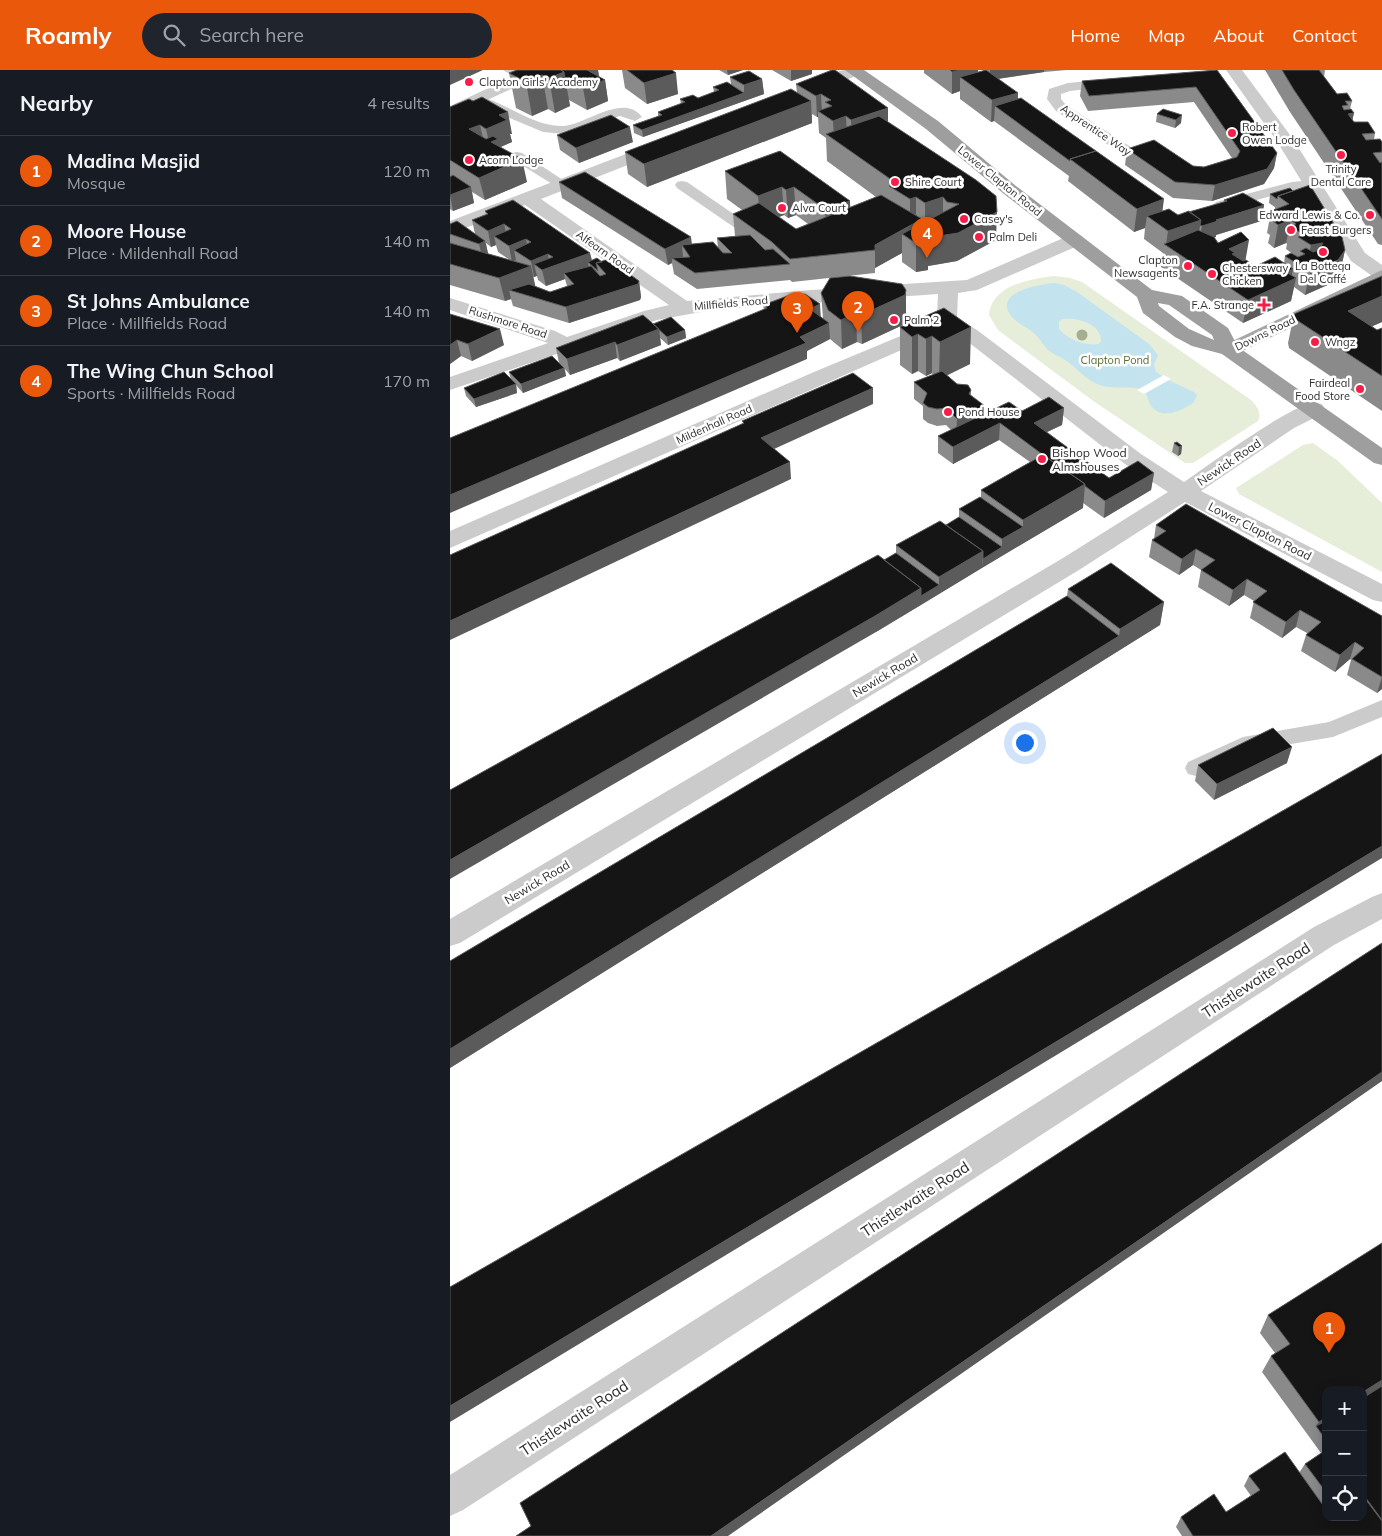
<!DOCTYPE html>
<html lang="en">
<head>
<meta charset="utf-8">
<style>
	:root { --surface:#171b24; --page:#20242c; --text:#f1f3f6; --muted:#9ea1a6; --line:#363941; --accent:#ea580c }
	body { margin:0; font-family:Mulish,sans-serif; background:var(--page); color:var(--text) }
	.controls { position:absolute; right:15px; bottom:15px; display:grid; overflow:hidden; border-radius:10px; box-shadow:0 2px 12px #0003 }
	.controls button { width:45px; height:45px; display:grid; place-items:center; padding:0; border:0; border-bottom:1px solid var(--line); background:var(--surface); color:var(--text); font:25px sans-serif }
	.you { position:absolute; left:574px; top:672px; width:18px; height:18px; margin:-12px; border:4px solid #fff; border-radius:50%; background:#1a73e8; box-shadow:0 0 0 8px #1a73e833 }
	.badge { display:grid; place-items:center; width:32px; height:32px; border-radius:50%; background:var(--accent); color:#fff; font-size:16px; font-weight:700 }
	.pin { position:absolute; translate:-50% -41px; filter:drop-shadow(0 1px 2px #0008) }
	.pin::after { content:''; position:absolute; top:26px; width:18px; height:15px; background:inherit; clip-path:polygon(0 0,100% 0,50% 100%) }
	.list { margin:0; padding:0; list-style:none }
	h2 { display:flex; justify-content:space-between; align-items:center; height:65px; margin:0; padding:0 20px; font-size:21px }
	h2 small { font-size:16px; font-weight:400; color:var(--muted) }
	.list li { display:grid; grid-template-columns:32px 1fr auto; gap:15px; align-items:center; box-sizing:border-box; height:70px; padding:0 20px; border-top:1px solid var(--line) }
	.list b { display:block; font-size:19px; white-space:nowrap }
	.list p { margin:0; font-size:16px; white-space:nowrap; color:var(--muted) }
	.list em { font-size:16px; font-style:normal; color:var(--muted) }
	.icon { flex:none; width:28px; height:28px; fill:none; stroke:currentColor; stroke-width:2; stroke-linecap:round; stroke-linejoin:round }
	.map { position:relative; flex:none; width:932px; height:1466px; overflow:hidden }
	header { display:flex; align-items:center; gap:30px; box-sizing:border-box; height:70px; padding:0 25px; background:var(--accent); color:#fff }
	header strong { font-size:24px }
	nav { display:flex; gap:28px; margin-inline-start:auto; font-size:18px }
	.search { width:350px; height:45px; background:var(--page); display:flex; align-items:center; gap:12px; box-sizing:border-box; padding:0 18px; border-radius:28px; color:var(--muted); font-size:19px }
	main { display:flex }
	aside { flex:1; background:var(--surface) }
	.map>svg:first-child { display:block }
	.green { fill:#e6edd9 }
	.water { fill:#c3e3ef; fill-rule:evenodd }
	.pier { fill:#fff }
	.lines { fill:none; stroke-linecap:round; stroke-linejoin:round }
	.service { fill:#cbcbcb; fill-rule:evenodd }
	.minor { fill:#cbcbcb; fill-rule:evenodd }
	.primary { fill:#a6a6a6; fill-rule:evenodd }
	.trunk { fill:#9e9e9e; fill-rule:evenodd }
	.tree { fill:#a3af90 }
	.wall { fill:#8a8a8a; fill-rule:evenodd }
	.shaded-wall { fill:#5b5b5b }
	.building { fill:#151515; stroke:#5b5b5b }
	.poi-dot { fill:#f71d48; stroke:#fff; stroke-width:2 }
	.labels { text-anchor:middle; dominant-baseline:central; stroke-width:5; stroke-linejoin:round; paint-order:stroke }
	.far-poi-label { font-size:11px; fill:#2e2e2e; stroke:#fff; text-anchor:start }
	.far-street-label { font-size:11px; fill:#2e2e2e; stroke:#fff }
	.far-park-label { font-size:11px; fill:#576e36; stroke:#fff }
	.poi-label { font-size:12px; fill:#2e2e2e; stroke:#fff; text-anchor:start }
	.street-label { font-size:12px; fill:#2e2e2e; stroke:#fff }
	.near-street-label { font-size:15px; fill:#2e2e2e; stroke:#fff }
</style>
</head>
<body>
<header>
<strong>Roamly</strong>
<div class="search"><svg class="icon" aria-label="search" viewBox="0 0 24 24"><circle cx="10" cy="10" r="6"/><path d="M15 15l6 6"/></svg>Search here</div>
<nav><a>Home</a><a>Map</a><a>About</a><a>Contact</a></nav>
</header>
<main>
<aside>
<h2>Nearby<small>4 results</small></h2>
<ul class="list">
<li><span class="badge">1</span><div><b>Madina Masjid</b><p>Mosque</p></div><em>120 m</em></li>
<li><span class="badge">2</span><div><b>Moore House</b><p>Place · Mildenhall Road</p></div><em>140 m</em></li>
<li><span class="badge">3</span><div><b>St Johns Ambulance</b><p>Place · Millfields Road</p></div><em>140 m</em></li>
<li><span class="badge">4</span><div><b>The Wing Chun School</b><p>Sports · Millfields Road</p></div><em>170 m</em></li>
</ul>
</aside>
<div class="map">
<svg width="932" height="1466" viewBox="0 0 932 1466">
	<rect width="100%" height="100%" fill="#fff"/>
	<path class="green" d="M604,206L620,208L632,212L801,330C807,336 812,343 808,351L743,393H735L642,330L548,260L539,245C542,215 580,209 604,206Z
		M863,373L888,391L932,433V502L789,424L786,418L853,375Z"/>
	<path class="water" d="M605,213L614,215L627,222L699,274L708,285L704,295L706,302L720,311L744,322L747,325L744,332C734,340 713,350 702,337C697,331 699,323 690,319C679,315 662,321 645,313C634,308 628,299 618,292C612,287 604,285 598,280C594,276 591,270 586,265C579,258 568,254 562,247C541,222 590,214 605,213ZM612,249C627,247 651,253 651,271L649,274C634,276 619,270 609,259V252Z"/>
	<path class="pier" d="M714,305L721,309L694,324L687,320Z"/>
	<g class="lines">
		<path class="service" d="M53,0H70L83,8L81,11H71Z
			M660,9L665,10L667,13L665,16L620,21L611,24V29L616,35L690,83L692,86L690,89H680L606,41L597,29L599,19L618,13Z
			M29,26C57,33 83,57 113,56C135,55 174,22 192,47L185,51L170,46L115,64L93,62L24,33L22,30L24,27Z
			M67,82L72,83L119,114L117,117H107L62,89L60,86L62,83Z
			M863,110L868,111L870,114L868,117L843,120L771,140L766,138L763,135L766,132L842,112Z
			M232,111L237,112L301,156L304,159L301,162H291L227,118L225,115L227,112Z
			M932,630V647L883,667L805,680L746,706L738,704L735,698L738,692L793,667L879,652Z"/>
		<path class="minor" d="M77,0H98L96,3L0,47V36Z
			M393,0L413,1L411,4L363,23H351L349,19L351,15Z
			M776,0H792L843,69L915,183L932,195V210L925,208L901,191L826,70Z
			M210,71L216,72L219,76L216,80L91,129L237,231L361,220L517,210L618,166L625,164L632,166L634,170L632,174L527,220L508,223L507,248L527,260L691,384L734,412C756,397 843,333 864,333C867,333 869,334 872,334L875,339L872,344L844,358L751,421L932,514V532L923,530L735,432L629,500L10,873L0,876V849L613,488L718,422L675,394L513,268L497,260L0,478V461L364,302L477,255L487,248L488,224L262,240L207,250L0,320V307L98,273L0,240V228L105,261L117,267L194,241L219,235L75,135L0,164V151Z
			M932,823V849L884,875L13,1440L0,1446V1405L864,857L922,827Z"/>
		<path class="primary" d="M932,200V214L786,284L779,286L772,284L769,280L772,276Z"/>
		<path class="trunk" d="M395,0H414L488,51L566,116L702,220L732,226L778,258L788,277L932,378V395L924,393L772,284L742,276L725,267L693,243L687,227L554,124L476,59ZM708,233L719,235L762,265L764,270L739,259L709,236Z"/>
	</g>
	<circle class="tree" cx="632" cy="265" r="5.5"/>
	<path class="wall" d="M67,0H148L149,7L155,10L158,31L137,40L119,30L120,36L105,43L98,39L82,46L66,38L59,3Z
		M172,0H222L228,24L197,34L175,18Z
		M269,0H293L278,5Z
		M322,0H362V4L341,11Z
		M474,0H528V2L533,1V0H617L594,2L548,9L568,23V29L713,141L728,145L774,132V130L814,135L811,151L766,165V167H764L768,173L807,198L808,195L834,193L835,186L843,184L836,179L837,174L836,173L824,178L818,173L820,165L817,163L821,141L825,139V137L819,133L820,124L840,118L895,180L890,203L882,213L855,225L844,217L841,231L793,253L711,197L713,183L694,169L695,158L684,162L618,111L619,106L544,51L541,52L510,29V21L502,24L474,3Z
		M767,0L827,83L824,98L814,114L762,131L723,128L675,95L677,79L743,96L754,97L782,88L744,32L638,41L630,26L632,11Z
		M815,0H875L874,7L887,24L902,31L900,39L904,43L902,50L904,52L925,63L924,70L932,72V175L928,174L840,42Z
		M280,7L312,9L314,24L193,67L184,63L183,55L208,46V42L231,34L230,29L248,28L264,22L263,17L281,14Z
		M346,14L438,52L546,170L507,191L478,196V200L466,202L452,192V183L425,198V203L342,212L340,210L247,219L224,204L222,193L218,195L112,128L109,112L242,174L268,178L267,168L285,166L283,144L292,140L277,129L275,101L330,81L400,131V137L426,127L377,91L376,68L369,63L368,47H367L362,44V53L197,117L178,104L175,82L347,23ZM334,145L338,148L346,145L358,154L346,159L329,147Z
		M0,37L62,64H60L62,72L51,77L77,112L35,130L22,122L24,133L3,141L0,139Z
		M713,39L731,53L725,58L706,52L707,44Z
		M107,65L183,72L129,93L110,80Z
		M35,141L140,183L142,190L152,192L189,211L191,227L190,230L119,253L63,236L61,229L55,231L0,215V154L25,164L22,150L36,144ZM36,173L41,177L46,175L48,182L60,190L38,184ZM87,206L88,210L96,216L115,209L117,216L100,222L85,216L83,207Z
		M932,206V252L922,256L927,260L932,258V341L839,278L838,273L844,244Z
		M456,220V249L455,254L412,274L407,272L392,279L380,269L357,281V289L314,240L313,235L344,228L370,234V247L373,248L371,223Z
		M494,238L520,294L496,306L507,314L521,320V325L535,344L614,338L612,355L597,362L659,408L704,403L701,420L654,448L633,433V438L551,486L426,562L434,490L446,483V475L496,455L509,447V439L531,427V420L580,392L549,370L503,394L488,383V366L501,360L496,355L487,356L478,353L473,349V336L464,329V312L483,305L482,303L476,306L468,301L462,304L450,295V257Z
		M0,244L54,275L22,291L11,286L0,294Z
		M203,254L235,260L236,268L218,275L210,268L211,275L170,291L167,288L120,305L115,299L116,306L73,323L66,315L67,323L26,337L16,326L14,318L61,310L59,302L109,293L106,278Z
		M724,373L732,376L731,384L728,386L722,382Z
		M706,455L932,546V619L927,623L897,605L901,590L900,589L885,602L851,581L856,565L857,563L846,557L832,568L800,548L804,531L794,525L779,536L748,517L751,500L743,495L729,505L699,487L702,470L704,469Z
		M618,519L714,532L710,555L0,998V891L617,526Z
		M837,693L764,730L745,711L748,695Z
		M932,1173V1466H732L726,1457L731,1447L776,1442L801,1426L794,1416L799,1406L849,1403L855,1394L871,1383L812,1302L821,1286L825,1283L810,1263L818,1245ZM876,1320H913V1447H876Z"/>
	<path class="shaded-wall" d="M0,0H33L0,15Z
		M137,0H148L150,12L155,10L158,31L137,40L133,18Z
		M277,0H293L278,5Z
		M341,0H362V4L341,11Z
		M510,0H528V16L510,7V21L502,24V2Z
		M540,0H594V2L539,10Z
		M114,2L120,36L105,43L99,8Z
		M226,3L228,24L197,34L194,13Z
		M92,5L98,39L82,46L76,12Z
		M312,9L314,24L193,67L192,60L294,23V15Z
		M568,23L567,44L545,36L544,51L541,52L542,30Z
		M371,24L372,44L368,41V47H367L366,26Z
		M361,31L362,53L197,117L194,94Z
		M438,38V60L402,72L401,50Z
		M58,42L62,64H60L62,72L41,81L36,59L49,45Z
		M904,43L899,65L898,44Z
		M732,45L731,53L725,58L726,50Z
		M396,46L397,68L384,69L383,51Z
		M30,55L35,77L19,59Z
		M180,57L183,72L129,93L126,78Z
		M827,83L824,98L814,114L762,131L765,115Z
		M72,89L77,112L35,130L29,108Z
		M21,117L24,133L3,141L0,125Z
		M332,117L334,145L311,154L308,126Z
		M344,117L346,145L338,148L336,120Z
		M466,127V152L472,149V172L476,168L547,142L546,170L507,191L478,196V200L466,202V173L452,164V183L425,198V203V175L460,156V129Z
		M493,127V155L475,161V133Z
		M714,129L711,152L697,146L695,158L684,162L687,139Z
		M400,131L401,159L377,168L375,139Z
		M814,135L811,151L766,165V167L749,172L752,156L766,150Z
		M751,150L747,173L716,175L718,161Z
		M841,150L836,173L824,178L828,155Z
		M54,154L58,170L44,166L46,175L41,177L38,161Z
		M241,167L243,183L232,175L233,187L222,188V193L218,195L215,179Z
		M76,169L79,185L64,180L66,190L62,192L59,176Z
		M799,170L795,193L778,207L779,179Z
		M35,171L39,187L33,190L29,174Z
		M873,173L867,196L856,197L861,175Z
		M895,180L890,203L882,213L855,225L860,202Z
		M140,183L143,196L138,192L139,200L114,203L115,209L96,216L92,200L84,194L87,206L84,207L81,191L98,184L100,197Z
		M81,196L86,219L59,220L61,229L55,231L49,208Z
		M843,199L841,210L846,208L841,231L793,253L798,230L825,207Z
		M189,211L191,227L190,230L119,253L116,237Z
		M456,220V249L455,254L412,274L411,245Z
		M932,226V252L891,270L898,241Z
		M370,234L371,251L360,239Z
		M406,243L407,272L392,279L391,250Z
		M379,253L380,269L357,281V289L0,443V425L350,267Z
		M521,257L520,294L489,309L490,272Z
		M50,259L54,275L22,291L18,274Z
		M209,259L211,275L170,291L167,275Z
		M235,260L236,268L218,275L217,267Z
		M468,264V301L462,304V267Z
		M482,266V303L476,306V269Z
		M7,270L11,286L0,294V275Z
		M165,272L167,288L120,305L117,289Z
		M114,298L116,306L73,323L71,314Z
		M66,314L67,323L26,337L24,329Z
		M423,318V334L313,384L311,368Z
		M535,336L534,353L506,365L507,349Z
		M614,338L612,355L582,369L584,353Z
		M550,353L549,370L503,394V377Z
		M732,376L731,384L728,386L729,377Z
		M340,392L341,409L0,570V551Z
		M704,403L701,420L654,448L655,431Z
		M635,414L633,438L532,498L533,489L552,477V469L573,457V450Z
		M746,479L743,495L729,505L732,489Z
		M533,481L532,498L471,535V526L489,515V507Z
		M797,509L794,525L779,536L783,520Z
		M471,518V535L426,562L0,809V790Z
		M714,532L710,555L0,998V979L669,566L670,559Z
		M850,540L846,557L832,568L836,552Z
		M905,572L900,589L885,602L890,585Z
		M932,607V619L927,623Z
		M842,677L837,693L764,730L767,714Z
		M932,776V788L0,1352V1336Z
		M932,1002V1011L278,1466H261Z
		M932,1310V1319L913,1331V1322Z
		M876,1347V1356H866L869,1352Z"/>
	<path class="building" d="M67,0H111L114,2L99,8L92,5L76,12L59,3Z
		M111,0H137L155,10L133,18L115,9L114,2Z
		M177,0H222L226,3L194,13Z
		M382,0H385L438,38L401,50L396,46L383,51L368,41L382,36L375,32L381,30L371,24L366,26L346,14Z
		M500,0H510L502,2Z
		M536,0L568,23L542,30L510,7Z
		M767,0L827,83L817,99L765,115L725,112L677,79L704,70L743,96L754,97L787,87L790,81L746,17L639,26L632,11Z
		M832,0H869L887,24L897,23L902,31H895L898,35L892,36L894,40L901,39L904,43L898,44L904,52H918L925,63L912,64L916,70L930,69L932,72V82L923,83L930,93L932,92V149L844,20Z
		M299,1L312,9L294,15L280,7Z
		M277,12L294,23L192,60L183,55L212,45L208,42L235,32L230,29L243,25L248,28L269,20L263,17Z
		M341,19L361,31L194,94L175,82Z
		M32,27L58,42L49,45L57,50L36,59L30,55L19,59L36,69L43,66L48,69L41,72L72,89L29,108L0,90V37L19,29L23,31Z
		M571,28L646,81L620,89V91L545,36Z
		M713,39L732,45L726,50L707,44Z
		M161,45L180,57L126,78L107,65Z
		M429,46L526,110L546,126L547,142L508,163L476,168L479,171L466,173L452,164L509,134L497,132L493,127L475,133L466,127L460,129L439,116L446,113L376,64Z
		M330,81L400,131L375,139L344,117L336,120L332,117L308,126L275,101Z
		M646,81L714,129L687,139L620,89Z
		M135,102L241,167L215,179L109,112Z
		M3,105L21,117L0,125V107Z
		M860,115L892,167L895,180L888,190L860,202L835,186L841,183L848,187L855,184L850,181L856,178L863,182L869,180L873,173L861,175L848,167L853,165L841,156L846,154L841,150L828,155L823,151L831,147L821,141L839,134L828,126Z
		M840,118L843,121L828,126L827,129L820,124Z
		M793,123L814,135L766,150L768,151L752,156L750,155L751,150L739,142L777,131L774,130Z
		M431,125L472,149L425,175V180L340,189L322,172L283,144L309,133L346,159Z
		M63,130L140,183L92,200L84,194L103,187L98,184L81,191L64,180L81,172L76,169L59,176L44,166L61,159L54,154L38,161L22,150L38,144L35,141Z
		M719,139L728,145L739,141L751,150L718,161L697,146Z
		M7,151L35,171L29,174L0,164V154Z
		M748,160L764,167L768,173L791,162L799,170L779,179L785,183L782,184L793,191L796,190L817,205L831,199L846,208L798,230L714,174Z
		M300,165L315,180L323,179L340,194L245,203L222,188L240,187L232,175L263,172L273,183H282L267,168Z
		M0,173L81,196L49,208L0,194Z
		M825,187L843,199L836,202L831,199L820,203L808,195Z
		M147,188L152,192L146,193L148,201L138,192Z
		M159,189L189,211L188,214L116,237L59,220L79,214L100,222L124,214L114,203L141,196L150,206L156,204L146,193Z
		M400,206L452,214L456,220L455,225L411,245L406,243L391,250L378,240L371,223L380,208Z
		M932,206V226L898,241L927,260L932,258V306L845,249L844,244Z
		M355,224L370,234L360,239L379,253L350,267L356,273L0,425V368L317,238L313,235L340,225L344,228Z
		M494,238L521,257L490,272L482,266L476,269L468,264L462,267L450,257Z
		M0,244L50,259L18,274L7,270L0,275Z
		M193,245L209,259L167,275L165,272L117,289L106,278Z
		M221,247L235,260L217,267L203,254Z
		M102,286L114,298L71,314L59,302Z
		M492,301L507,314L518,315L521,320L519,324L535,336L507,349L496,338L487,339L478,337L473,333L477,323L464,312Z
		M54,302L66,314L24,329L14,318Z
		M403,303L423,318L311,368L340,392L0,551V485L294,353L292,351Z
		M599,327L614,338L584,353L659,408L688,391L704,403L655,431L635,416V414L596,387L550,353L503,377L488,366L559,332L572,341Z
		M727,372L732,376L729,377L724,373Z
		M593,385L635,414L573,450L531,420Z
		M530,427L573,457L552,469L509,439Z
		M736,434L932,546V607L902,589L914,578L905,572L890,585L856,565L871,552L850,540L836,552L803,532L817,521L797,509L783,520L751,500L765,490L746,479L732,489L702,470L716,461L706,455Z
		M509,447L552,477L533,489V481L496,455Z
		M490,451L533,481L489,507L446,475Z
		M446,483L489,515L471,526V518L434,490Z
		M428,485L471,518L425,546L0,790V720L260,576Z
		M661,493L714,532L670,559L618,519Z
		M617,526L669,566L0,979V891Z
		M823,658L842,677L767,714L748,695Z
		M932,684V776L0,1336V1217Z
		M932,873V1002L261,1466H66L81,1456L70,1433Z
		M932,1173V1310L913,1322V1320H876V1347L869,1352L821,1286L840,1274L818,1245Z
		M932,1316V1450L913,1424V1328Z
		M876,1351V1370L866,1356Z
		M876,1380V1422L855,1394Z
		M835,1382L875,1438L876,1437V1447H913V1426L932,1451V1466H743L731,1447L764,1424L776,1442L810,1420L799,1406Z"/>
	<g class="poi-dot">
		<circle cx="19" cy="12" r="5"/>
		<circle cx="782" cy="63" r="5"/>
		<circle cx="891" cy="85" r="5"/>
		<circle cx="19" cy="90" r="5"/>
		<circle cx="445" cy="112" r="5"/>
		<circle cx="332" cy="138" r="5"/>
		<circle cx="920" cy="145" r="5"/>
		<circle cx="514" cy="149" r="5"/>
		<circle cx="841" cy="160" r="5"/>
		<circle cx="529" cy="167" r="5"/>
		<circle cx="873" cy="182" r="5"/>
		<circle cx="738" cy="196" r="5"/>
		<circle cx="762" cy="204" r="5"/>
		<path d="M811.5 227.5h5v5h5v5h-5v5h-5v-5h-5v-5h5z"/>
		<circle cx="444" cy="250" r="5"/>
		<circle cx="865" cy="272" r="5"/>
		<circle cx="910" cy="319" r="5"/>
		<circle cx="498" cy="342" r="5"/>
		<circle cx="592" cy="389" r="5"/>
	</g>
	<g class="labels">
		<g class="far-poi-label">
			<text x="29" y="12">Clapton Girls' Academy</text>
			<text x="792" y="57">Robert<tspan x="792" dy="13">Owen Lodge</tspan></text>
			<text x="29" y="90">Acorn Lodge</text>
			<text x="891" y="99" text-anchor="middle">Trinity<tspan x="891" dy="13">Dental Care</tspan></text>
			<text x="455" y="112">Shire Court</text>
			<text x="342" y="138">Alva Court</text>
			<text x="910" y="145" text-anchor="end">Edward Lewis &amp; Co.</text>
			<text x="524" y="149">Casey's</text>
			<text x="851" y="160">Feast Burgers</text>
			<text x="539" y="167">Palm Deli</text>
			<text x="728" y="190" text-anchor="end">Clapton<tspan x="728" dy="13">Newsagents</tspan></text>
			<text x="873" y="196" text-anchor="middle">La Bottega<tspan x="873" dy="13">Del Caffé</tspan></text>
			<text x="772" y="198">Chestersway<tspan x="772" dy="13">Chicken</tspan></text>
			<text x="804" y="235" text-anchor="end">F.A. Strange</text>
			<text x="454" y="250">Palm 2</text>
			<text x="875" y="272">Wngz</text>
			<text x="900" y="313" text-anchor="end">Fairdeal<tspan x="900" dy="13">Food Store</tspan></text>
			<text x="508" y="342">Pond House</text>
		</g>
		<g class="far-street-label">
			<text transform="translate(646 60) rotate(34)">Apprentice Way</text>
			<text transform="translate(550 111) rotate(39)">Lower Clapton Road</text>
			<text transform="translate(155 182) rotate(35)">Alfearn Road</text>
			<text transform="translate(281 233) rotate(-5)">Millfields Road</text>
			<text transform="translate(58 252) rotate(18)">Rushmore Road</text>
			<text transform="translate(815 263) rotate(-26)">Downs Road</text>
			<text transform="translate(264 354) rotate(-24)">Mildenhall Road</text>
		</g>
		<g class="far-park-label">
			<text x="665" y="290">Clapton Pond</text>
		</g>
		<g class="poi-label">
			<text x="602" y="382">Bishop Wood<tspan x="602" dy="14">Almshouses</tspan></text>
		</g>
		<g class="street-label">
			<text transform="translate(779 392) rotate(-34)">Newick Road</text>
			<text transform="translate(810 461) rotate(27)">Lower Clapton Road</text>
			<text transform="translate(435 605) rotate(-31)">Newick Road</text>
			<text transform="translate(87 812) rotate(-31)">Newick Road</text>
		</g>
		<g class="near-street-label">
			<text transform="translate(806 910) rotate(-33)">Thistlewaite Road</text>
			<text transform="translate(465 1129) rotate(-33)">Thistlewaite Road</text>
			<text transform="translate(124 1348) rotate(-33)">Thistlewaite Road</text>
		</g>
	</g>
</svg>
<div class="controls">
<button>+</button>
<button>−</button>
<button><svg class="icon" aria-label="locate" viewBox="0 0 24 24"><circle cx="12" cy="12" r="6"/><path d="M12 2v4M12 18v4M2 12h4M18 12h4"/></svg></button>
</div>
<div class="you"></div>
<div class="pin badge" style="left:879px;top:1283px">1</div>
<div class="pin badge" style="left:408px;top:262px">2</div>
<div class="pin badge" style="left:347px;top:263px">3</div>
<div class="pin badge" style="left:477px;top:188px">4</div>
</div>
</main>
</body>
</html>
